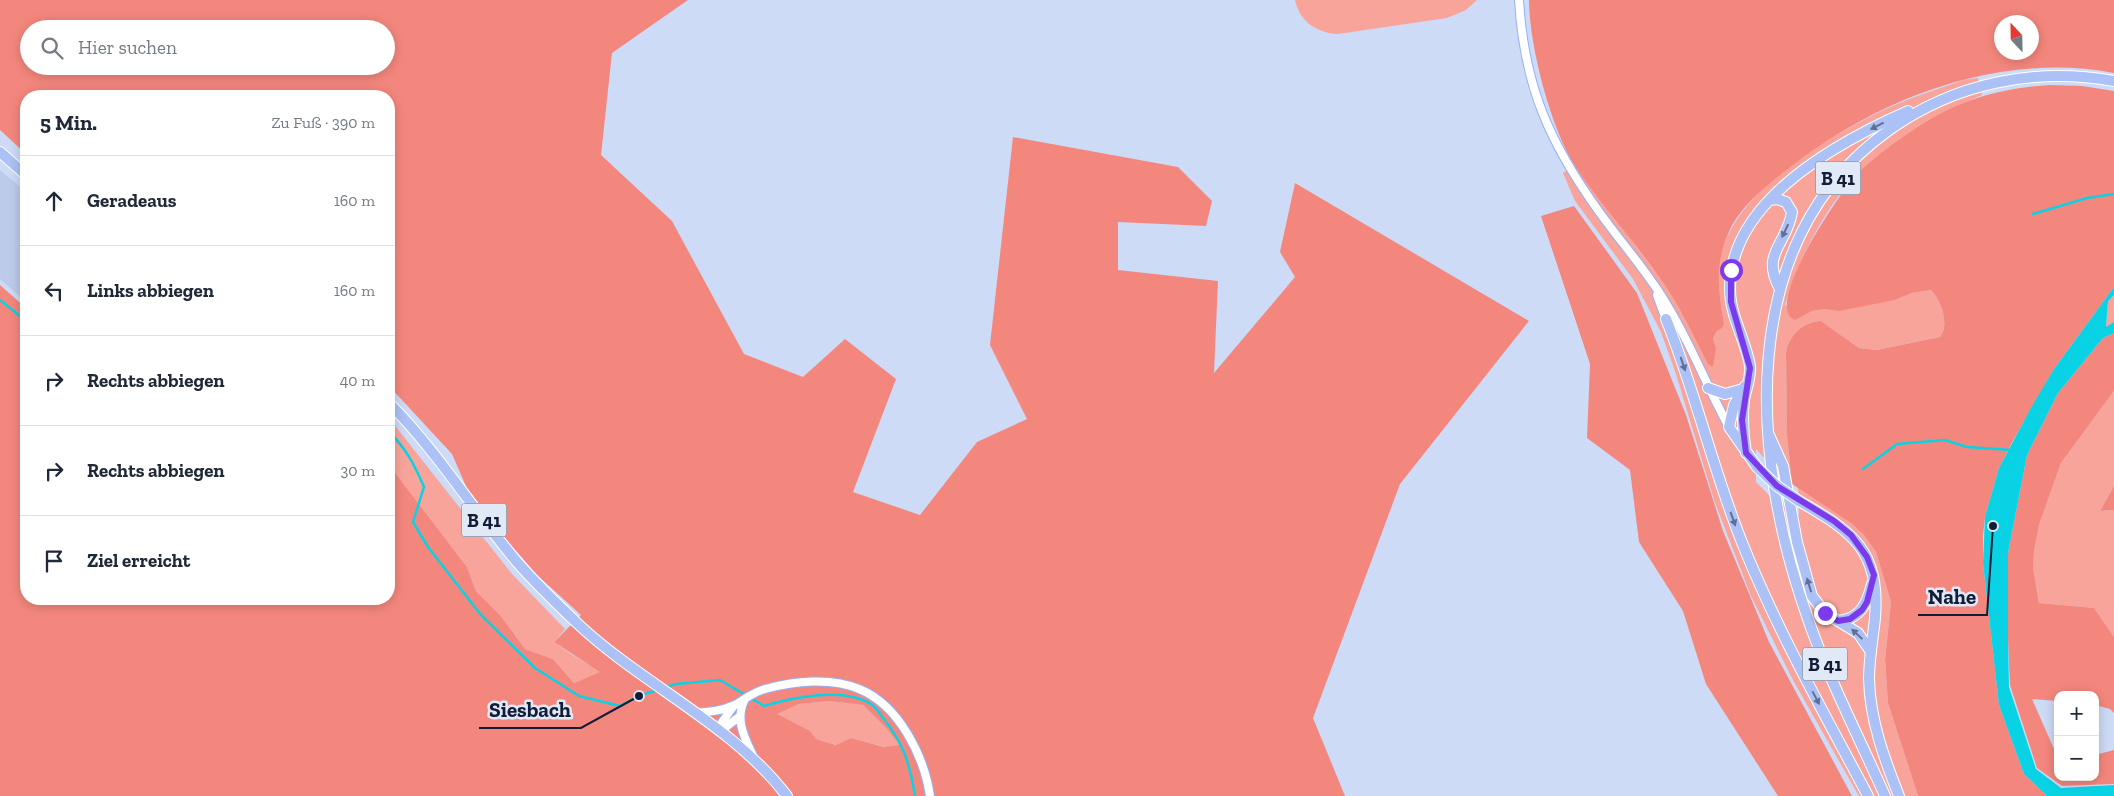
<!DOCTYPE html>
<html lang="de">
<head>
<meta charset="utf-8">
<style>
	:root { --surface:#fff; --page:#f6f6f7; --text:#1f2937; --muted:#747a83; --line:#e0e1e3 }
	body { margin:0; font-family:"Zilla Slab",serif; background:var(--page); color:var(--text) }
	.controls { position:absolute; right:15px; bottom:15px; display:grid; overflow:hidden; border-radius:10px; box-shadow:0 2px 12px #0003 }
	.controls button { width:45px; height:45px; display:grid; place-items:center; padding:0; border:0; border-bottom:1px solid var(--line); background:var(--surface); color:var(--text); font:25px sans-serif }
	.compass { position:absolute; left:1994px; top:15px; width:45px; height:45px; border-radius:50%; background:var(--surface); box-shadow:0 2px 12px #0003; rotate:338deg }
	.stop { position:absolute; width:15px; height:15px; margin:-11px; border:4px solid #7c3aed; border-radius:50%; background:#fff }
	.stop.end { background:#7c3aed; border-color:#fff; box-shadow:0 1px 5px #0008 }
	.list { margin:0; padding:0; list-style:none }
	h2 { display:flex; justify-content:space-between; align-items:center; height:65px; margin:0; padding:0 20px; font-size:21px }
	h2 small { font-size:16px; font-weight:400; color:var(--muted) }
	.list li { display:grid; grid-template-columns:32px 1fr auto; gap:15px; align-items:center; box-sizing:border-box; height:90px; padding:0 20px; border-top:1px solid var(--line) }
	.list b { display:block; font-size:19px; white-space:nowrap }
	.list em { font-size:16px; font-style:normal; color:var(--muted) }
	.icon { flex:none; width:28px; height:28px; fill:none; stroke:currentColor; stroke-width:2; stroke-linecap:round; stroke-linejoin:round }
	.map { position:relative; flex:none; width:2114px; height:796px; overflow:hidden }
	.search { position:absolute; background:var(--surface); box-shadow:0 2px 12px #0003; left:20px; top:20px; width:375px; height:55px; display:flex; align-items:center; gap:12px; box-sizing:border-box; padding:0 18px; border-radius:28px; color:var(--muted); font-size:19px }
	.panel { position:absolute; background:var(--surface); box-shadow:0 2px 12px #0003; left:20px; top:90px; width:375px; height:515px; border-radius:20px }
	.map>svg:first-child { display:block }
	.built { fill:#bdcbea }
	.green { fill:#f9a49b }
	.forest { fill:#f4877d; fill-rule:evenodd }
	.water { fill:#0ad2e5 }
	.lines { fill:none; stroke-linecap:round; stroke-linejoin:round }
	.stream { stroke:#0ad2e5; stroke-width:2.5 }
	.minor-casing { stroke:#94b1f7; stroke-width:10 }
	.major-casing { stroke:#fff; stroke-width:12 }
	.minor { stroke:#fff; stroke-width:8 }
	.major { stroke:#acc1f6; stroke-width:10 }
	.major-bridge-casing { stroke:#fff; stroke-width:12; stroke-linecap:butt }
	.major-bridge { stroke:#acc1f6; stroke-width:10 }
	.oneway { fill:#606f96 }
	.route { stroke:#7c3aed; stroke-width:6 }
	.labels { text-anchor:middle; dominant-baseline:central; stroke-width:5; stroke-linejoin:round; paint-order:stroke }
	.shield { fill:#e1e8f6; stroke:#515a70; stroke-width:1 }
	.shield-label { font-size:19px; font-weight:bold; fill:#131d37 }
	.leader { fill:none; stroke:#131d37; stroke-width:2 }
	.callout-dot { fill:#131d37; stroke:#e1e8f6; stroke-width:2 }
	.callout-label { font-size:21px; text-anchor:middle; font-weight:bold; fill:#131d37; stroke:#e1e8f6; stroke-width:5; stroke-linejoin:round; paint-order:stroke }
</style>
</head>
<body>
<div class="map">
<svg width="2114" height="796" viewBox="0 0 2114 796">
	<rect width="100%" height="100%" fill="#cedbf7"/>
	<path class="built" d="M0,170L26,192V302L0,279Z"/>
	<path class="green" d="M1295,0H1477L1466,10L1447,18L1338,34C1317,33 1300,22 1295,0Z
		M1978,78L1982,95C1944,111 1911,130 1880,155C1872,162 1863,168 1856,175C1823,211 1799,259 1785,305L1804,315L1812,311L1895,300L1912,293L1931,290C1941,300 1950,325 1940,337L1877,350L1859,348L1821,321C1803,322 1790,334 1786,352L1787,435L1792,484L1775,470L1756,449V482L1770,496L1799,515L1798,488L1837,512L1851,523L1864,535L1876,552L1891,602L1885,660L1888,703L1918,796H1859L1794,682L1751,596L1714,500L1676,374L1661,332L1633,279L1575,201L1563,173L1575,166L1663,282L1682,313L1716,348L1713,340L1717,331L1724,323C1721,302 1716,281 1720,260C1732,191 1828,136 1886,109C1911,97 1938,89 1964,80Z
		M2114,295V322L2106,328L2108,301Z
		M2114,391V486L2100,511L2114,510V637L2094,608L2039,603L2033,568L2034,551L2039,525L2061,463Z
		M389,418L512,574L565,629L554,642L571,654L601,672L574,683L553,659L525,649L501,616L476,591L467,567L396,474L389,468Z
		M829,701L863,705L887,729L901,746L885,747L851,738L837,745L816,739L809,731L776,714L799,704Z"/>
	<path class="forest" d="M0,0H688L612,53L601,155L672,221L744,354L803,377L845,339L896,379L853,492L920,515L977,442L1027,419L990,345L1013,137L1178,167L1212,201L1206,226L1118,222V270L1218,281L1214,373L1295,277L1280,252L1295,183L1529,321L1400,484L1313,718L1345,796H0V285L26,308V599H389V468L396,474L467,567L476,591L501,616L525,649L553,659L574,683L600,672L554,642L581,615L537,575L499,531L469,493L452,454L389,386V96H26V154L0,130ZM29,29H386V66H29ZM829,701L863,705L887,729L900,745L884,747L851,738L836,745L816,739L810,731L777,714L799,704Z
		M1529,0H2114V73C2000,51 1878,98 1789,168C1766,186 1739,207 1728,234C1714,267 1719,290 1724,324L1722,328L1717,331L1713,339L1716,348L1713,367L1708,364C1694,336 1680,307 1662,281C1635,242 1602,206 1575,166C1551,129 1529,45 1529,0ZM2032,22V52H2002V22Z
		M2050,85L2082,86L2114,91V287L2054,369L2014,439L1999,468L1985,517L1983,536V563L1999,705L2024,774L2047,796H1918L1888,703L1885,660L1891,602L1876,552L1864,535L1851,523L1792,484L1787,435L1786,352C1790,334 1803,322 1821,321L1859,348L1877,350L1940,337C1950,325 1941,300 1931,290L1912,293L1895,300L1839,311L1826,309L1812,311L1795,320C1761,308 1842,189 1858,173C1877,155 1899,139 1921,125C1962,99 2002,88 2050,85Z
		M1574,206L1637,293L1686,415L1723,531L1769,642L1852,796H1778L1706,684L1683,611L1639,542L1630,470L1587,438L1590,364L1541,216Z
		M2114,333V391L2061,463L2039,525L2034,551L2033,568L2039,603L2094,608L2114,637V713L2110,709L2095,705V695H2058V701L2032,699L2054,749L2058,751V777H2095V755L2114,750V784L2062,786L2037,768L2010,685L2008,640V553L2027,455L2058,393L2103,338Z
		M2114,486V510L2100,511Z"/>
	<path class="water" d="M2114,287V295L2108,301L2106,327L2114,322V333L2103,338L2058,393L2027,455L2008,553V640L2009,687L2036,769L2061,788L2114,785V796H2047L2024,774L1999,705L1983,563L1985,517L1999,468L2032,406L2054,369Z"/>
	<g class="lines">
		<path class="stream" d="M2033,214L2087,198L2114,194
			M0,300L26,321
			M389,432C406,448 415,466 424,487L413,522L428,547L481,615L535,668L579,696L620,706L639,696L657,690
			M1863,469L1897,444L1945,440L1967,447L2011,450
			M665,687L676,684L720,680L764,706C794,697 843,687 871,704C876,707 880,714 883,718C904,744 910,764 915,796"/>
		<g class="minor-casing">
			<path id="minor" d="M1519,0C1524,86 1550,144 1600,213C1622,244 1648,272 1667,305C1691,344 1707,387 1729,427
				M1657,295L1666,319
				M745,699C734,720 745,738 754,758
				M694,713C708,712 722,711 735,705C745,699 753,692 765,689C794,681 831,677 859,689C899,705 924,756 930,796
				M719,732L722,722L733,707
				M719,732L739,717"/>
		</g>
		<g class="major-casing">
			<path id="major" d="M0,152L26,175
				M1770,200L1777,199L1786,202L1792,212C1787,245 1760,253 1780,289
				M1666,319C1696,393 1713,471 1743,545C1778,632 1824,713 1868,796
				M1745,386L1734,405L1729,427L1757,467
				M1708,388L1725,394L1743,389
				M389,403C437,451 473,510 517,562C536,584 557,604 578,624C643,685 733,725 787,796
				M1769,435L1783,466L1797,542L1812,596L1825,613L1858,633L1871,652
				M1746,453C1743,435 1742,418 1744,400C1746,389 1751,378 1750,366C1746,340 1730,317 1730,289C1729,201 1838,142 1908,111
				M1799,501C1853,532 1880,550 1875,618C1873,638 1869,658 1869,679C1870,720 1884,758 1899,796
				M1838,621C1861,619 1867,603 1872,584
				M1885,796C1859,737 1829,680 1808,619C1751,459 1733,241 1889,130C1955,83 2034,67 2114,81"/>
		</g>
		<use href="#minor" class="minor"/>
		<use href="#major" class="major"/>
		<g class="major-bridge-casing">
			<path id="major-bridge" d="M1757,467L1777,486L1799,501"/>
		</g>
		<use href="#major-bridge" class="major-bridge"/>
	</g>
	<defs><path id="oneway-solid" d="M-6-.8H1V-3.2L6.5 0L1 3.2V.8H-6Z" transform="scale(1.25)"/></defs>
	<g class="oneway">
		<use href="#oneway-solid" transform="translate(1877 126) rotate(153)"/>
		<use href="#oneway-solid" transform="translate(1785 231) rotate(115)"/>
		<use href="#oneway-solid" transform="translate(1683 364) rotate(71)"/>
		<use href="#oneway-solid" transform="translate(1733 519) rotate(70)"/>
		<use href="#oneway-solid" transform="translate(1809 585) rotate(-107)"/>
		<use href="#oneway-solid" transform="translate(1857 634) rotate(-137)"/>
		<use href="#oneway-solid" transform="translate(1816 698) rotate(62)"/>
	</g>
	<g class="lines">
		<path class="route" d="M1731,270V302L1750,368L1742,420L1746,453L1777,486L1834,521L1851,535L1867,557L1874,575L1867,602L1862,610L1850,619L1838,621L1825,613"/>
	</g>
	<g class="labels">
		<g class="shield">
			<rect x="1815.5" y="161.5" width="45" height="33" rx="4"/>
			<rect x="461.5" y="503.5" width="45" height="33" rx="4"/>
			<rect x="1802.5" y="647.5" width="45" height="33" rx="4"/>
		</g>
		<g class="shield-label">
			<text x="1838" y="178">B 41</text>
			<text x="484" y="520">B 41</text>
			<text x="1825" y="664">B 41</text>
		</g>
	</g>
	<path class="leader" d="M1993 526L1987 615H1918M639 696L581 728H479"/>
	<g class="callout-dot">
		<circle cx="1993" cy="526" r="5"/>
		<circle cx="639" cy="696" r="5"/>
	</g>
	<g class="callout-label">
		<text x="1952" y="604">Nahe</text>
		<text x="530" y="717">Siesbach</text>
	</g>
</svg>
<div class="controls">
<button>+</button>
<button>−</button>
</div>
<svg class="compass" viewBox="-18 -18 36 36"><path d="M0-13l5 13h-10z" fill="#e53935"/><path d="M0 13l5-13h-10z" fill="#747a83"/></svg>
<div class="stop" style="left:1731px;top:270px"></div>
<div class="stop end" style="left:1825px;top:613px"></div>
<div class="search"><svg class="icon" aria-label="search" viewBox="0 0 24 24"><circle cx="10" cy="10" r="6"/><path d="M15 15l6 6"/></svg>Hier suchen</div>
<section class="panel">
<h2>5 Min.<small>Zu Fuß · 390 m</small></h2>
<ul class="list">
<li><svg class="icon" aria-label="ahead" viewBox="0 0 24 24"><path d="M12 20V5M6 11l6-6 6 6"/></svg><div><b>Geradeaus</b></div><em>160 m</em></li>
<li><svg class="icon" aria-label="left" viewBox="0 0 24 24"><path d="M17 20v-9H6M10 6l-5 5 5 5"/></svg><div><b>Links abbiegen</b></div><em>160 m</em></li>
<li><svg class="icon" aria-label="right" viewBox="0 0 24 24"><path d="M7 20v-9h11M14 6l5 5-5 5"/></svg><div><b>Rechts abbiegen</b></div><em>40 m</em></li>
<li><svg class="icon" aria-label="right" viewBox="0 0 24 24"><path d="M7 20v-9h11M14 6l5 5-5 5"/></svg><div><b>Rechts abbiegen</b></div><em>30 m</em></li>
<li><svg class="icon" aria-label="arrive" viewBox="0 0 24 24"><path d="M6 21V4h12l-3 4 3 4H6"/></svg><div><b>Ziel erreicht</b></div></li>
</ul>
</section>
</div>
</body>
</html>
